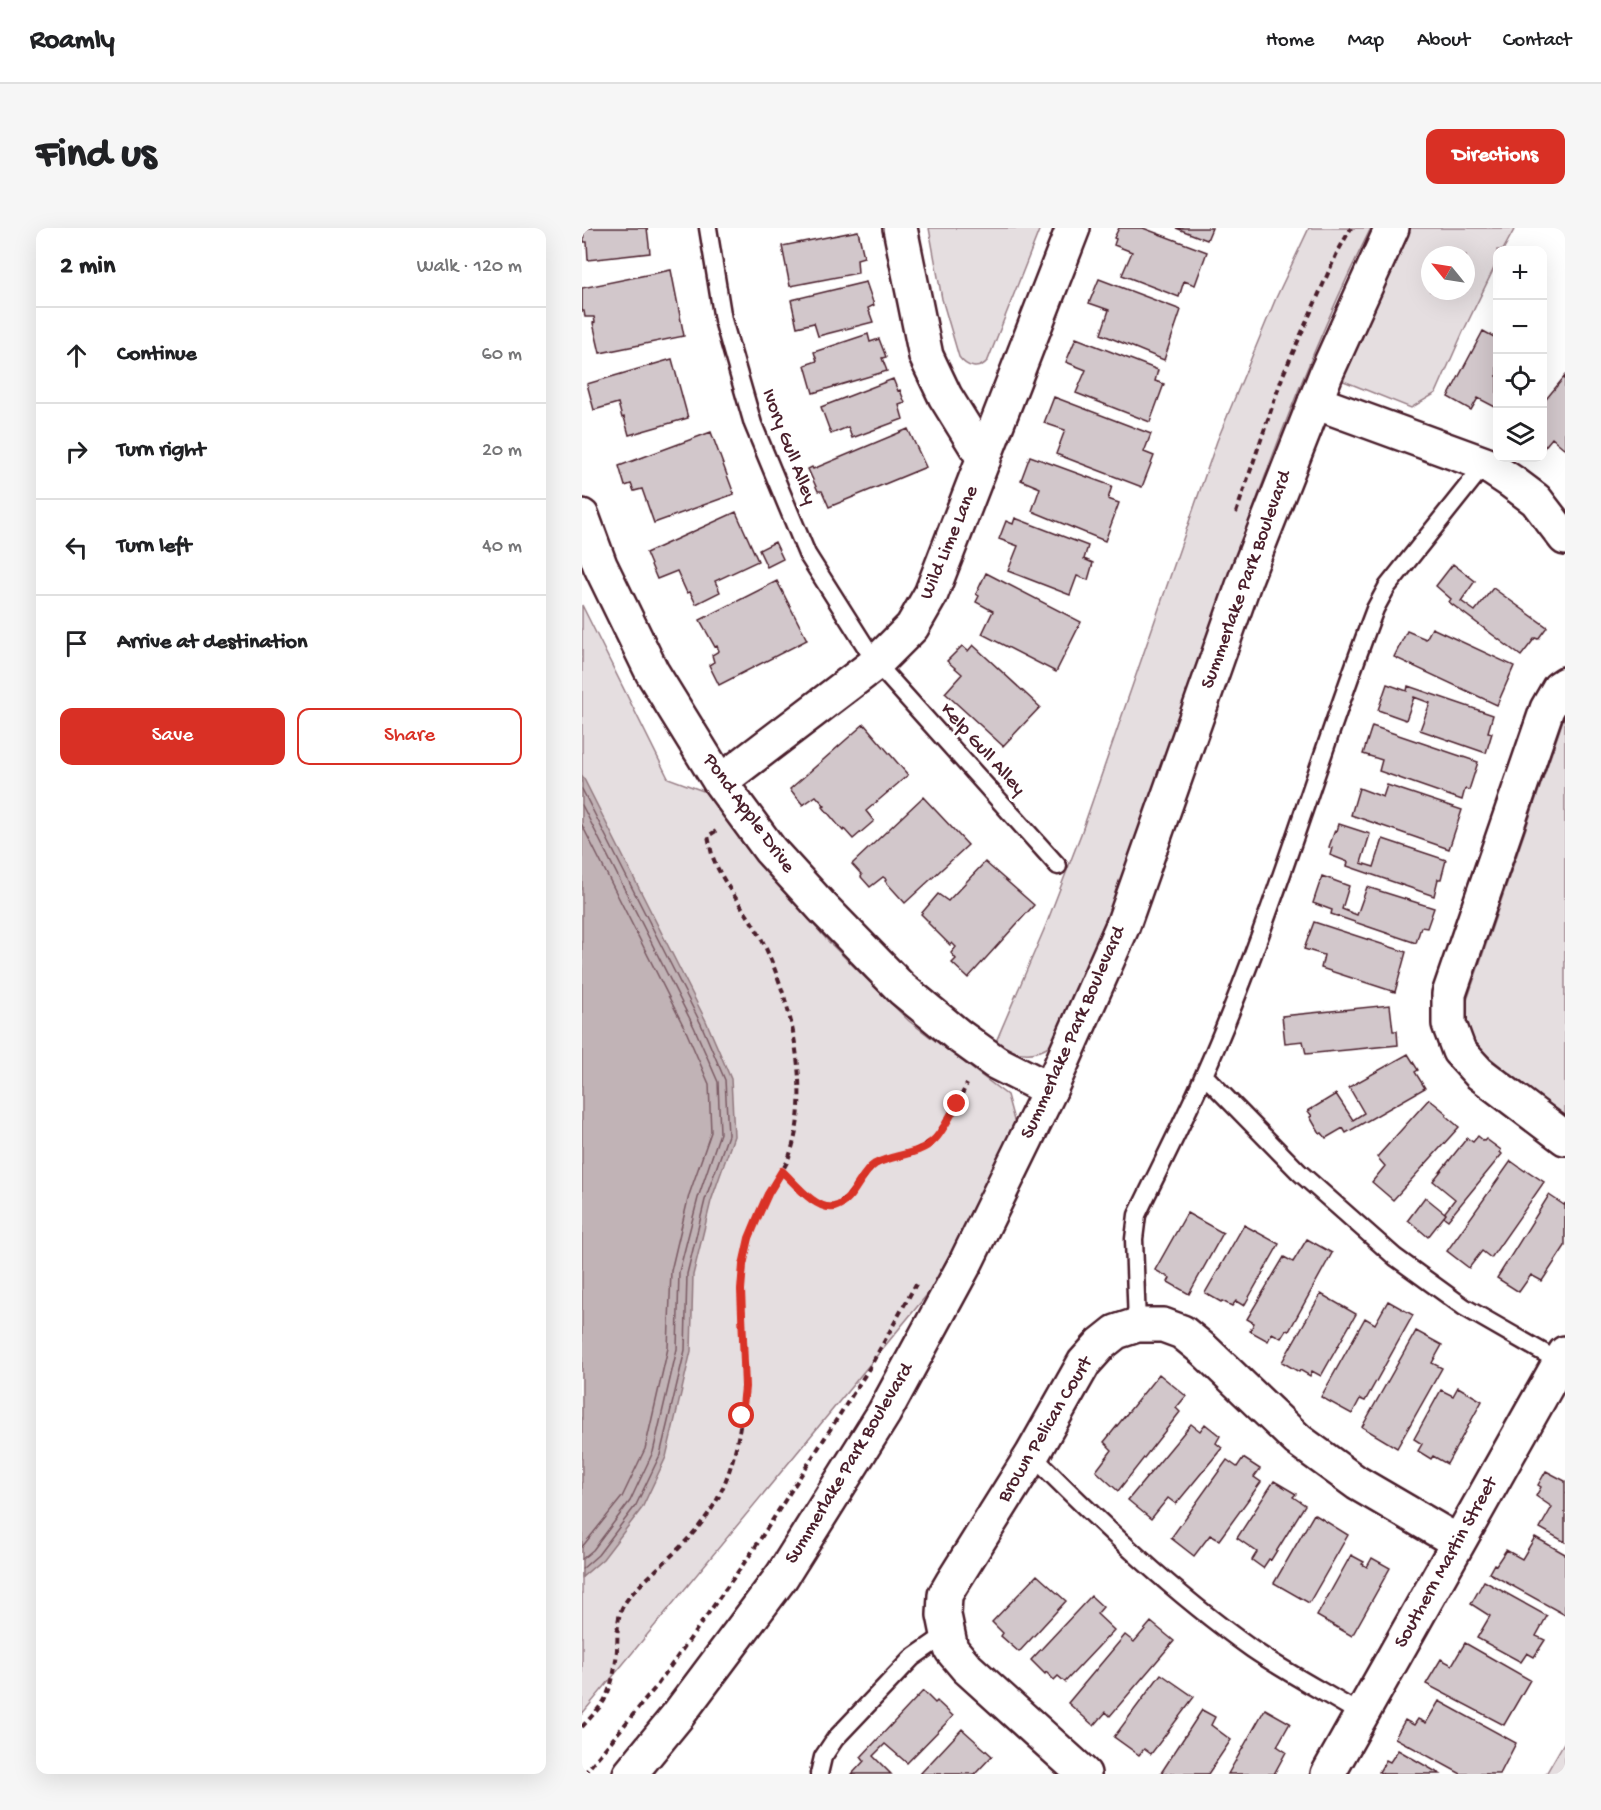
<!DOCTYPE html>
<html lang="en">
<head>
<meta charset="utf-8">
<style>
	:root { --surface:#fff; --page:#f6f6f6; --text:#202124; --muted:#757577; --line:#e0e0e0; --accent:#d93025 }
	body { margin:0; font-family:"Gochi Hand",sans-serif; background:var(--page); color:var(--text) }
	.controls { position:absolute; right:18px; top:18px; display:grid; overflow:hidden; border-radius:12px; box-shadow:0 6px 24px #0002 }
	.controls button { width:54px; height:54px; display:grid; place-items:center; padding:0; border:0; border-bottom:2px solid var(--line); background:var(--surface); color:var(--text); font:30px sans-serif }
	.compass { position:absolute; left:839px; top:18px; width:54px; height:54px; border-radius:50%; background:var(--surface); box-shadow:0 6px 24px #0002; rotate:300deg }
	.stop { position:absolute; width:18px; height:18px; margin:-14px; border:4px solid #d93025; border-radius:50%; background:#fff }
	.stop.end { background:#d93025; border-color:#fff; box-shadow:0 2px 6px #0008 }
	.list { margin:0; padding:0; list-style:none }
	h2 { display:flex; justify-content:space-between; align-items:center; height:78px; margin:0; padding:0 24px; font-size:26px }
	h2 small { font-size:20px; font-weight:400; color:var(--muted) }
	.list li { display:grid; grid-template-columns:39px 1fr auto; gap:18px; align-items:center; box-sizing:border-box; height:96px; padding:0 24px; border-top:2px solid var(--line) }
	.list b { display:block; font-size:22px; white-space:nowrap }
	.list em { font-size:20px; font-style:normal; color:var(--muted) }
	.actions { display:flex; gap:12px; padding:18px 24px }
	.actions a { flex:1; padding:14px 0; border:2px solid var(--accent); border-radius:12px; text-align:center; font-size:21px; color:var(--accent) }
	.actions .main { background:var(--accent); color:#fff }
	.icon { flex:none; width:33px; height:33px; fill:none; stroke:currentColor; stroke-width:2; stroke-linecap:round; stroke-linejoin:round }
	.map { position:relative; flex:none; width:983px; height:1546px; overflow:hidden; border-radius:12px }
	header { display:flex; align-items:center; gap:36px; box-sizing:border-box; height:84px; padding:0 30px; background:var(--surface); border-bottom:2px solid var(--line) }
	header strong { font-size:28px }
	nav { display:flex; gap:33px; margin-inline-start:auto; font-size:21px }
	.intro { display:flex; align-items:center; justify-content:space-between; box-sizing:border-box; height:144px; padding:0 36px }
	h1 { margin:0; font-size:42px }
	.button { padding:15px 27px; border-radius:12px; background:var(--accent); color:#fff; font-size:21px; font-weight:700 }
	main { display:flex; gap:36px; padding:0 36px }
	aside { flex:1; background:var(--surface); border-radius:12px; box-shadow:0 6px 24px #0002 }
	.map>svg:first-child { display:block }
	.green { fill:#e5dee0; stroke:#987e86; stroke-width:1.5; fill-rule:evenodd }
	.water { fill:#c1b3b6; stroke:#91787e; stroke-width:1.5 }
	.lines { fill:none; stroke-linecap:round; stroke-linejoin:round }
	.shore { stroke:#7a5a63; stroke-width:1.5 }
	.building { fill:#d2c7cb; stroke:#4a1f2b; stroke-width:1.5 }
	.lane-casing { stroke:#4a1f2b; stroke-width:21 }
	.street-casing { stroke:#4a1f2b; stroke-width:38 }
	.secondary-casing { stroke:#4a1f2b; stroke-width:38 }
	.path { stroke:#4a1f2b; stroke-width:4; stroke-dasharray:6 4.5; stroke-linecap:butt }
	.lane { stroke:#fff; stroke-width:16 }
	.street { stroke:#fff; stroke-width:33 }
	.secondary { stroke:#fff; stroke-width:33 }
	.route { stroke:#d93025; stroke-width:8 }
	.labels { text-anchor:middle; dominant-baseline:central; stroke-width:6; stroke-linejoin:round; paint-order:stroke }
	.street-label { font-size:20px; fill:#4a1f2b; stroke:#fff }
</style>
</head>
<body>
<header>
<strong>Roamly</strong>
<nav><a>Home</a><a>Map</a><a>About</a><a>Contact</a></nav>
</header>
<div class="intro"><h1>Find us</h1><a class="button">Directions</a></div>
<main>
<aside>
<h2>2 min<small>Walk · 120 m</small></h2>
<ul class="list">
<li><svg class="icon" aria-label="ahead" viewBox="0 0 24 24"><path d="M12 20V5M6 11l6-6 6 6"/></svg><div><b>Continue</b></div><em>60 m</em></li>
<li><svg class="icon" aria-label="right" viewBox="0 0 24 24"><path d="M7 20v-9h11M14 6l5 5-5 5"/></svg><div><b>Turn right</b></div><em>20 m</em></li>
<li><svg class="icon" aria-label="left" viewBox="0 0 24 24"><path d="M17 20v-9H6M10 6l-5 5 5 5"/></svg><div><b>Turn left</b></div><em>40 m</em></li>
<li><svg class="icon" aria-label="arrive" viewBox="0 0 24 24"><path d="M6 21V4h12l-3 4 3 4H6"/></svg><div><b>Arrive at destination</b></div></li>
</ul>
<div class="actions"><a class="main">Save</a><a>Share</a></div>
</aside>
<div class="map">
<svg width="983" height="1546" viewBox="0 0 983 1546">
	<rect width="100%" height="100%" fill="#fff"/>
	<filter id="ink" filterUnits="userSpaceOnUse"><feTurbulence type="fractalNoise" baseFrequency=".0167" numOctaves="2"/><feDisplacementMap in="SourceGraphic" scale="12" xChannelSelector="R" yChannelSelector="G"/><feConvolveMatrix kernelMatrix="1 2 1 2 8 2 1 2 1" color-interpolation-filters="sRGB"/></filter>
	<g filter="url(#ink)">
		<path class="green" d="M347,0H458L406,132C397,143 385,140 377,129L360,71Z
			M727,0H789C705,168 648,346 588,524C562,599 535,675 503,748C496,763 490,777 483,791C481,797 479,804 476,809C460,832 433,827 413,816L464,697L499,606L635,213L694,70Z
			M810,0H933L921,22H915V34L881,104L854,165L829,180L744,146ZM848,27H884V63H848Z
			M0,377L86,550L124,564L168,624L246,713L327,793L425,867L433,896L358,1051L0,1486Z
			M983,486V890L958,871L894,818L887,804L883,778Z
			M983,1513V1546H964Z"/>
		<path class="water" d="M0,547L124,793L149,851L152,908L129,973L111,1047L109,1123L84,1229L60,1280L21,1331L0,1349Z"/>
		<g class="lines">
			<path class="shore" d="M0,561L119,796L143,852L146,907L123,972L105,1046L103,1122L78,1227L54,1277L16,1327L0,1341
				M0,577L112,799L136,854L138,905L116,970L97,1044L95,1121L71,1224L48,1273L11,1322L0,1331
				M0,597L104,803L127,856L129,904L107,967L89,1043L86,1120L63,1221L40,1269L0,1319"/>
		</g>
		<path class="building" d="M1,0H65L68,25L6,32L5,14H2Z
			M537,0H561L625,24L613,57L602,53L597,69L540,47L550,24L532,17L534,11L532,10Z
			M594,0H630L625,12Z
			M276,3L282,29L275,31L276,45L208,58L200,18Z
			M89,42L102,108L18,125L11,95L13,94L12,89H3L2,83H0V60Z
			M517,51L599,82L582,132L519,106L527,82L507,75Z
			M284,54L292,77L286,80L291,94L236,108L232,95L215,99L209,72Z
			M901,103L912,109L915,103V180L896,170L889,182L866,169Z
			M286,106L288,114L297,111L304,129L300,130L305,143L231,165L223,137L235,133L232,124Z
			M494,110L576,142L573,153L582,156L568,194L494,165L504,142L484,134Z
			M90,131L106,190L47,207L42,189L40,190L36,175L12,182L5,156Z
			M983,148V221L970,210L961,221L960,176Z
			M311,151L316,163L318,162L323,175L317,177L321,191L270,210L266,199L249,206L239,179Z
			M472,169L569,206L562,224L572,228L560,259L474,226L483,202L462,195Z
			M326,201L344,239L247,279L240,263H236L226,241L230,239L231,241Z
			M129,204L152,266L72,295L60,261L52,263L49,256L43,258L37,238Z
			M448,228L530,258L526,271L537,275L523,313L450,283L458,260L439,252Z
			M154,284L176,333L133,353L138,364L114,376L108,364L105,365L95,343L75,351L64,325Z
			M433,290L506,318L502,331L511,335L506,352L495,348L488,367L426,343L436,318L417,311L424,293L431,296Z
			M193,314L201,331L185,339L177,322Z
			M871,336L893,353L879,373L893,383L911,360L965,399L956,411L953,410L939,428L867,374L869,371L854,358Z
			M404,345L499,394L474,444L400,406L411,383L394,374L397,368L394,366Z
			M195,353L225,412L137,457L127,437L132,434L130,427L137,423L135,418L133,419L118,392Z
			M850,400L932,438L915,477L812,429L825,403L844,411Z
			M391,417L458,479L421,518L363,465L380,446L365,433L380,418L386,423Z
			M805,456L825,463L826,458L911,487L906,504L910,505L904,525L838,502L848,475L832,469L824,492L796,482Z
			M282,496L326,547L284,583L292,593L271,611L262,601L261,603L241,579L243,578L234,568L221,577L208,561Z
			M790,498L896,534L887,562L883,561L880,572L797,543L800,532L781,526Z
			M805,557L880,582L867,621L769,587L777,560L801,569Z
			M341,569L386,617L323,675L303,653L304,651L301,649L288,659L279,649L280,647L270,636Z
			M757,596L788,606L779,635L792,639L801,611L864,632L859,651H856L852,668L765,638L766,634L748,627L750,620L747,619L753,602L755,603Z
			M403,634L452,677L386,750L370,735L374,731L369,725L374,719L370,715L368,717L346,695L347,694L339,686L356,666L366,673Z
			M740,648L767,658L760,681L775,687L785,659L852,680L845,700L839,699L834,715L749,686L750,682L731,675Z
			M732,694L824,724L813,764L739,740L742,727L722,721Z
			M808,777L811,803H815L816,817L724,826L721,813L703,815L700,788Z
			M826,826L836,842L833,844L843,860L764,905L761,900L744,910L740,905L738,906L728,889L730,888L726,883L754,866L771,892L782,885L767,859Z
			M847,871L865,886L864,888L877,899L811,972L790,954L803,938L795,929Z
			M896,908L902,913L904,911L919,922L918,924L920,926L866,992L862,989L864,986L863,984L873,971L851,953L885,910L891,914Z
			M929,933L943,943L944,942L962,954L909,1030L900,1023L887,1040L865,1023Z
			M967,967L982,977L983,975V1018L960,1053L949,1047L937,1064L915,1050Z
			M843,969L864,986L846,1009L826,992Z
			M605,985L641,1005L607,1066L586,1054L588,1050L573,1042Z
			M662,997L697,1016L662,1078L654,1073L650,1078L640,1073L639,1074L623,1065Z
			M725,1011L750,1025L707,1103L704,1102L699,1110L690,1105L686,1113L668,1103L672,1095L665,1091L702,1029L711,1034Z
			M739,1066L774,1086L739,1148L730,1143L728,1148L718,1142L717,1144L700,1134Z
			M806,1073L831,1087L783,1173L778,1171L770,1186L739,1169L783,1090L793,1096Z
			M834,1103L860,1117L850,1135L860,1140L815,1220L780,1199Z
			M577,1146L604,1168L594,1180L598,1184L536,1263L514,1243L530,1222L522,1214Z
			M876,1159L900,1173L865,1236L851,1228L849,1231L836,1223L840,1216L832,1211L859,1162L871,1168Z
			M609,1196L618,1203L623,1196L638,1208L634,1215L640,1220L594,1276L586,1270L569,1291L546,1272Z
			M661,1230L678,1241L672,1249L679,1254L637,1312L628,1307L612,1328L589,1310L645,1232L655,1239Z
			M964,1243L983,1253V1314L958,1300L970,1279L954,1268L959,1259L956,1257Z
			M692,1253L714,1266L711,1269L723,1277L689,1332L687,1331L681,1340L670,1332L675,1324L655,1310Z
			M732,1286L766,1307L727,1375L692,1355Z
			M953,1309L983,1326V1387L907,1345L912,1336L914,1337L924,1322L940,1331Z
			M769,1327L782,1334L780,1336L785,1339L790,1330L808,1340L770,1408L735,1388Z
			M455,1347L484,1373L437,1424L419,1408L421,1405L410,1394Z
			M902,1353L965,1388L954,1408L963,1412L952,1429L945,1425L939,1434L895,1410L908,1388L889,1376Z
			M509,1368L521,1379L515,1386L532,1402L483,1454L476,1448L472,1452L464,1444L463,1446L449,1432Z
			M569,1394L592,1413L528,1488L524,1484L512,1498L486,1475L543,1407L552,1414Z
			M883,1415L948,1452L922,1497L844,1456L859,1431L870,1437Z
			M579,1446L612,1469L569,1526L562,1521L557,1527L532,1509Z
			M341,1463L353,1475L355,1473L371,1488L325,1535L303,1516L291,1528L309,1546H270L282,1533L279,1529Z
			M857,1473L934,1515L918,1546H879L813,1510L823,1492L832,1497L836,1491L844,1495Z
			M683,1481L708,1495L695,1518L704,1524L692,1546H646Z
			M620,1482L633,1489L629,1497L649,1512L626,1546H581L579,1545Z
			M380,1501L410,1528L393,1546H338Z
			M816,1522L858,1546H801L797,1544L804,1532L808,1534Z"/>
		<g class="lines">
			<g class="lane-casing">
				<path id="lane" d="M126,0L141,92L171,196L225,326L294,435L476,638
					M622,847L717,944L813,1029L882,1079L978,1134
					M555,1097L552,1011L555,987C577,941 601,895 622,847C689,696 734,536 793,381L805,359L903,236
					M450,1227C519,1296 590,1364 670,1421C705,1445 744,1465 780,1487
					M237,1546L241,1529L253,1511L330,1430L366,1405"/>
			</g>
			<g class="street-casing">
				<path id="street" d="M318,0L344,128L363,168L402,231
					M733,174L903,236L930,254L954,272L983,310
					M0,288L18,337L70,444L138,554L188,622L240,679L320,761L377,808L413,834L468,862
					M983,456L977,460L965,481L867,766V796L877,823L897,845L983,910
					M138,554L294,435L330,399L349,366L491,0
					M502,1546L385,1440L369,1421L362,1387L363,1367L370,1355L450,1227L502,1135L519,1116L534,1104L555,1097H581L600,1104L622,1122L716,1212L775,1255L876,1314
					M746,1546L983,1125"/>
			</g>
			<g class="secondary-casing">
				<path id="secondary" d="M48,1546L96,1487L200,1348L302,1185L384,1034L468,862L541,697L664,349L744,146L810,0"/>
			</g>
			<path class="path" d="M654,285L701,147L755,25L769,0
				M200,943L227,970L238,977L251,979L262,973L292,937L308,930L329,925L353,911L375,876L385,856
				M0,1499C7,1491 16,1482 22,1473C30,1458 34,1439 35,1421C36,1407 34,1391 41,1378C49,1364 63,1353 74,1342C98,1320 122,1297 137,1268C158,1224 164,1173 162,1125C161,1095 157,1066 162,1037C165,1013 174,990 185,968C191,956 199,946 205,934C222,893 219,847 211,804C205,773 194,741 180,712C166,684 144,661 132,632C129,625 128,616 126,608L134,603
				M2,1546L73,1460L170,1324L288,1139L334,1056"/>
			<use href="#lane" class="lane"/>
			<use href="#street" class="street"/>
			<use href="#secondary" class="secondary"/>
		</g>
	</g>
	<g class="lines" filter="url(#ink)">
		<path class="route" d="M160,1188L163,1159L159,1062L161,1037L167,1010L177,986L186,966L200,943C212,954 234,983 252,979C272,974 277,946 293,936C312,926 337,928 353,911C361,903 369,886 375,876"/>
	</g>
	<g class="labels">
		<g class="street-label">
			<text transform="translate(206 219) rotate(69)">Ivory Gull Alley</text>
			<text transform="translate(368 315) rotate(-67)">Wild Lime Lane</text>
			<text transform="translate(665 352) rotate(-70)">Summerlake Park Boulevard</text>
			<text transform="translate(400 522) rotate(48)">Kelp Gull Alley</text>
			<text transform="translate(166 586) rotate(54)">Pond Apple Drive</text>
			<text transform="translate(492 805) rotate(-66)">Summerlake Park Boulevard</text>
			<text transform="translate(464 1202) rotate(-59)">Brown Pelican Court</text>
			<text transform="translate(268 1236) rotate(-59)">Summerlake Park Boulevard</text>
			<text transform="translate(865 1335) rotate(-61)">Southern Martin Street</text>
		</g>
	</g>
</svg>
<div class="controls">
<button>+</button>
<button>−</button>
<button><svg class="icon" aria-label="locate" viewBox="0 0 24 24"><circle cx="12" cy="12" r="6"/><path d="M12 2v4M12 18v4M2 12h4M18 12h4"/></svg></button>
<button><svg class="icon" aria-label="layers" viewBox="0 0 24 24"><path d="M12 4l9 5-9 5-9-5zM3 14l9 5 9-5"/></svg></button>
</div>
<svg class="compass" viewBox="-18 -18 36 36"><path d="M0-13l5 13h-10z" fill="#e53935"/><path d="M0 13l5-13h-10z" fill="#757577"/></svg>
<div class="stop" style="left:160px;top:1188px"></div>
<div class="stop end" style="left:375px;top:876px"></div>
</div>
</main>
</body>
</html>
